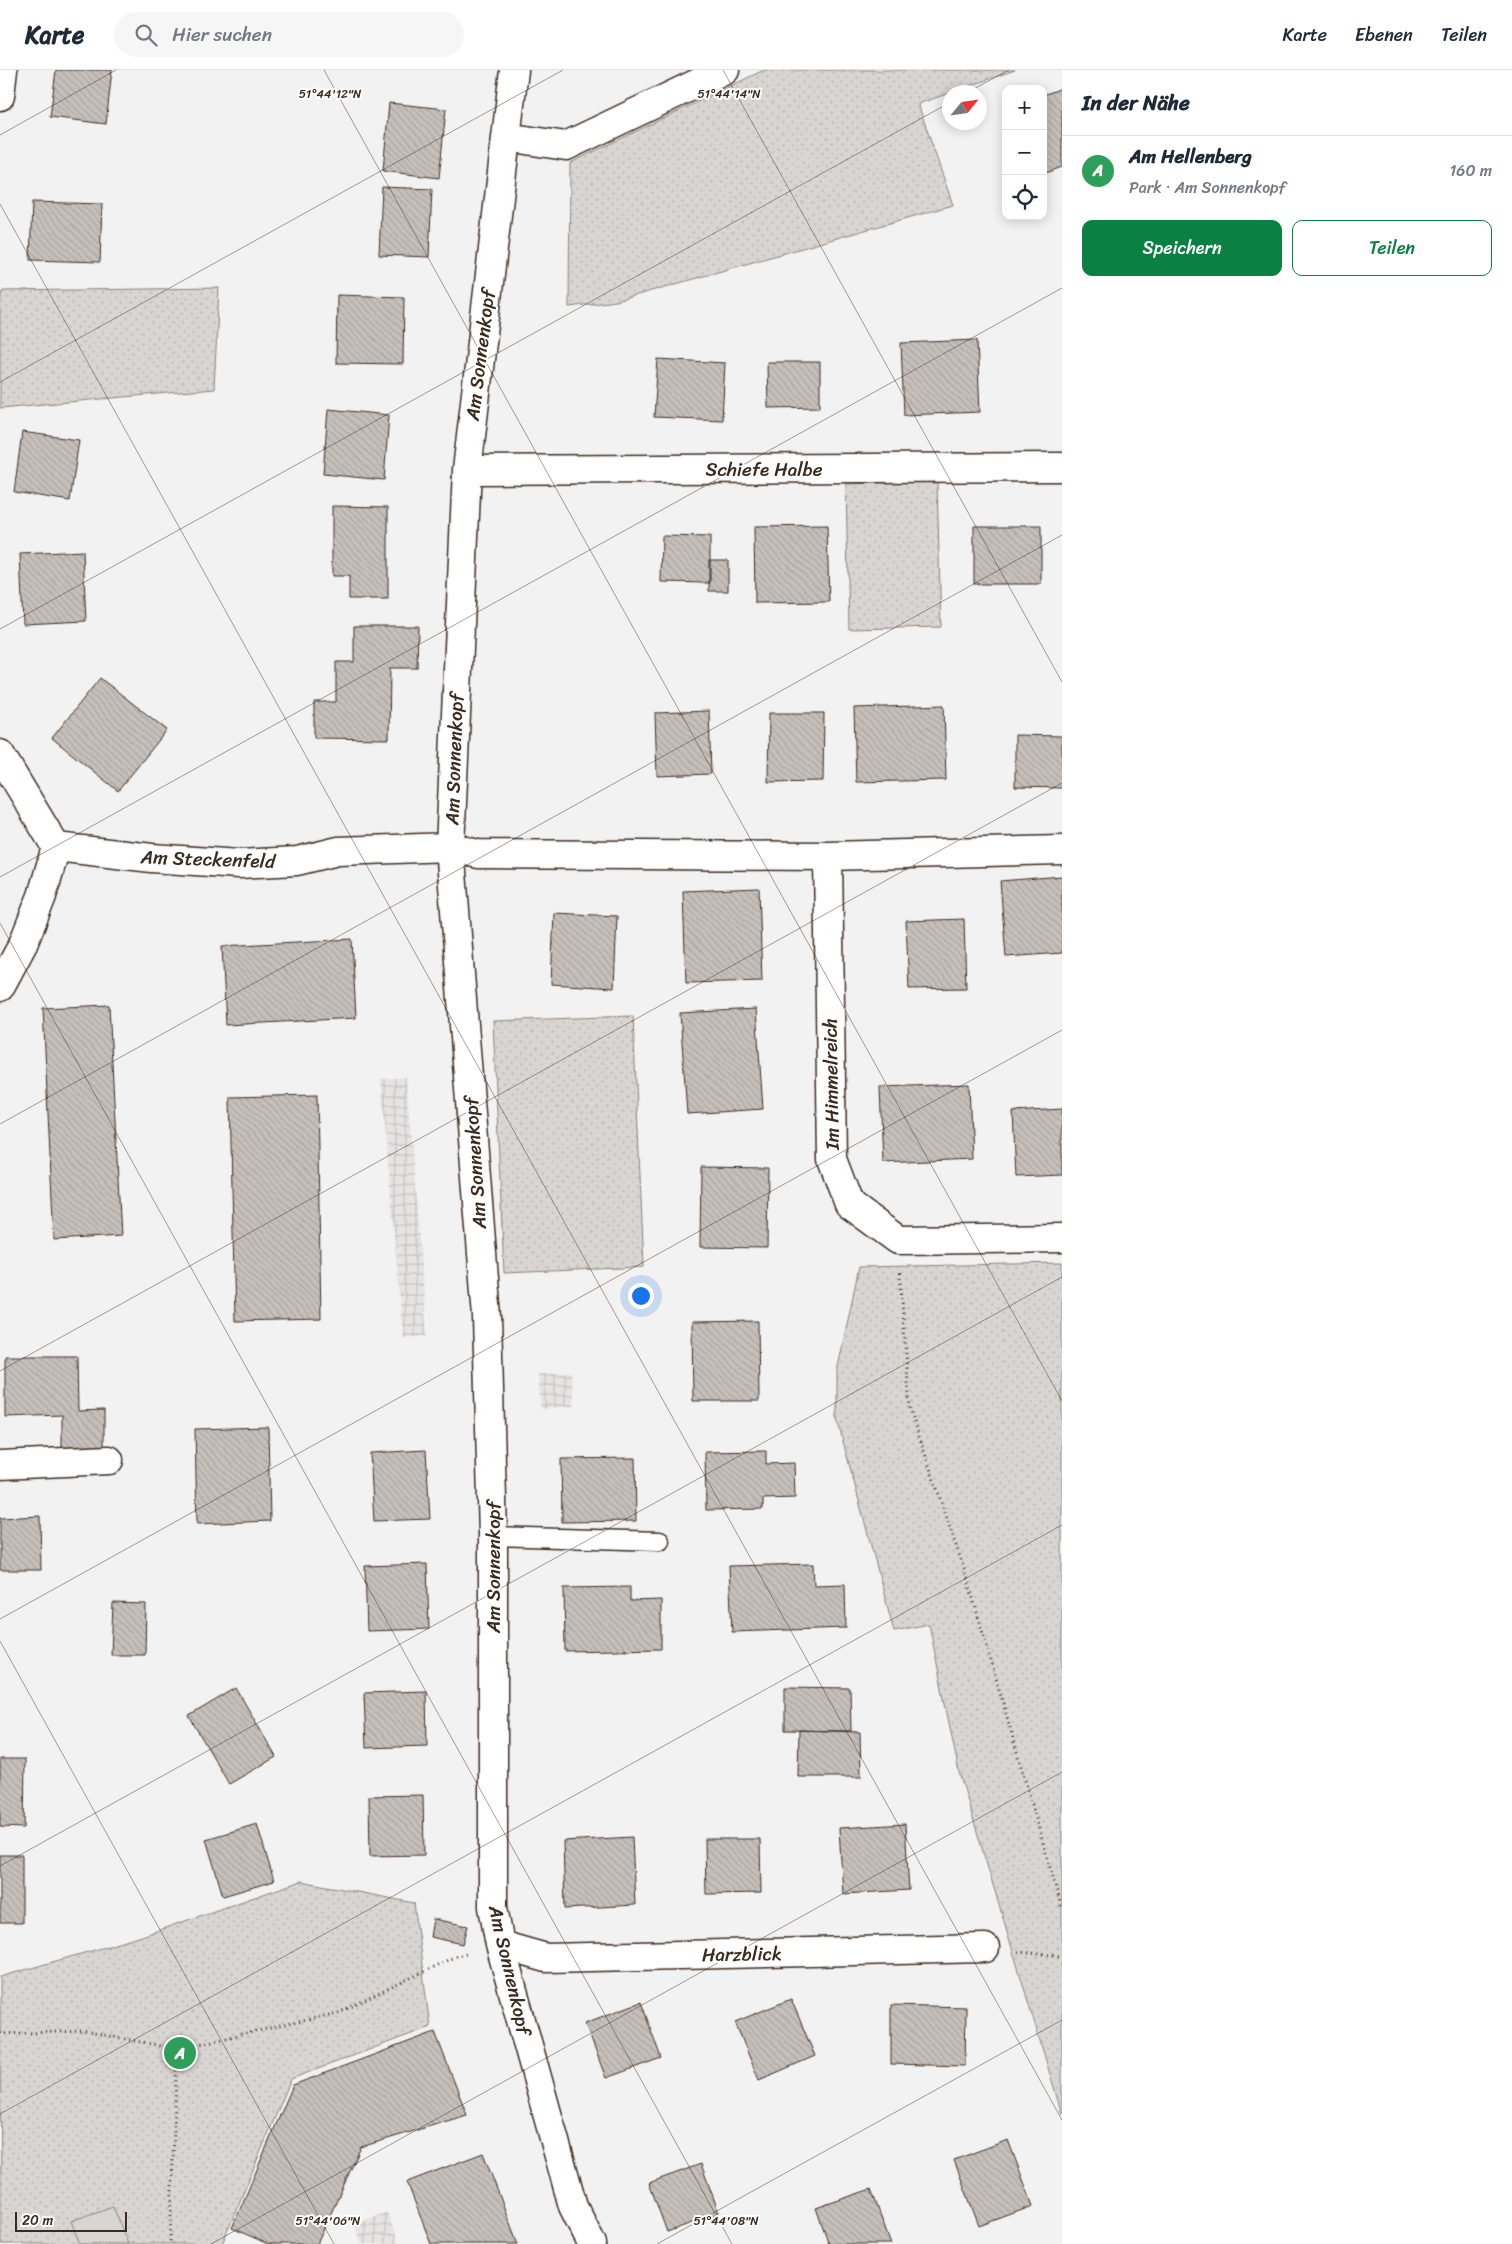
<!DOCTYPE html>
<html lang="de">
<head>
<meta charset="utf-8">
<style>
	:root { --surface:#fff; --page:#f6f6f7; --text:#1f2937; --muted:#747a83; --line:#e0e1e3; --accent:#0b8043 }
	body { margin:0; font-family:Sriracha,sans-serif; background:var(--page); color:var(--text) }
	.controls { position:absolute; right:15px; top:15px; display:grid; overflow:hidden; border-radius:10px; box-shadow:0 2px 12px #0003 }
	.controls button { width:45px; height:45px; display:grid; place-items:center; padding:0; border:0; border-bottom:1px solid var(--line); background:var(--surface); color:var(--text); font:25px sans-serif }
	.compass { position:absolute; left:942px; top:15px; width:45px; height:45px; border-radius:50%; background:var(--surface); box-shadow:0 2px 12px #0003; rotate:61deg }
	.scale { position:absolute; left:15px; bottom:12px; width:112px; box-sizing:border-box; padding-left:5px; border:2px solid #3b2a1e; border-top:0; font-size:14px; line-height:18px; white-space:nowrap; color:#3b2a1e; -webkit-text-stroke:4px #fff; paint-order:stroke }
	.you { position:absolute; left:640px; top:1225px; width:18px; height:18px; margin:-12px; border:4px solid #fff; border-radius:50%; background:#1a73e8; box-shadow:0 0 0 8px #1a73e833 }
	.badge { display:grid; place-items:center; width:32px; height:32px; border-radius:50%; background:var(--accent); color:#fff; font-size:16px; font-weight:700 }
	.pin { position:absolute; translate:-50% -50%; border:2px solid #fff; box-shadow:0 1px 5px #0006 }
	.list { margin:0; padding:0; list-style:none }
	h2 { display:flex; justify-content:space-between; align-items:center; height:65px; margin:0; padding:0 20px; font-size:21px }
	h2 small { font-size:16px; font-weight:400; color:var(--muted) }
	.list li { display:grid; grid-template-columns:32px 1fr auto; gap:15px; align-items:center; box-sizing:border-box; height:70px; padding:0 20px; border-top:1px solid var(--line) }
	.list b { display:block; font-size:19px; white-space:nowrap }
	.list p { margin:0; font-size:16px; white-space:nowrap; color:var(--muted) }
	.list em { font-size:16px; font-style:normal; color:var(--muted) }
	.actions { display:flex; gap:10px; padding:15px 20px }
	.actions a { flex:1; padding:11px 0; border:1px solid var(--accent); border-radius:10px; text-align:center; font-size:18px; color:var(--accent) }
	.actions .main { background:var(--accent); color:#fff }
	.icon { flex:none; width:28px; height:28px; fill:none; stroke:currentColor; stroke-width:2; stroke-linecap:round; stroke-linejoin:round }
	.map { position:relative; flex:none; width:1062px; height:2174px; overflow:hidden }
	header { display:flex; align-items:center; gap:30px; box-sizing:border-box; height:70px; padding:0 25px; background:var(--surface); border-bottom:1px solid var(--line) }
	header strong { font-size:24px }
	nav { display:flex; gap:28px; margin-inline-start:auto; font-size:18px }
	.search { width:350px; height:45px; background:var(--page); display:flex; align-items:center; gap:12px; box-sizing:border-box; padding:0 18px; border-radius:28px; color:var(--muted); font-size:19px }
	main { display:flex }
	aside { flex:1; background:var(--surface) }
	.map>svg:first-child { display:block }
	.industrial { fill:url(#industrial-grid) }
	.grass { fill:url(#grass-dots); stroke:#8a8078 }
	.garden { fill:#d8d5d2; stroke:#8a8078 }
	.building { fill:url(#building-back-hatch); stroke:#3b2a1e }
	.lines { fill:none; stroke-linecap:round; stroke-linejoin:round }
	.lane-casing { stroke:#3b2a1e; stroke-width:21 }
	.street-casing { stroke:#3b2a1e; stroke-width:31 }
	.path { stroke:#3b2a1e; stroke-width:3; stroke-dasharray:1 4; stroke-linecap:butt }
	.lane { stroke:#fff; stroke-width:18 }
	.street { stroke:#fff; stroke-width:28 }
	.ticks { fill:none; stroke:#3b2a1e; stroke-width:1; stroke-opacity:0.45 }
	.labels { text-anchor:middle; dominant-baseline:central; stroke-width:4; stroke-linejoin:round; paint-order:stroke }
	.street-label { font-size:19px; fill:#3b2a1e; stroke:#fff }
	.ticks-label { font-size:12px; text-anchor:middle; fill:#3b2a1e; stroke:#fff; stroke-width:4; stroke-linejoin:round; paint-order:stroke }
</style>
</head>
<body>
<header>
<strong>Karte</strong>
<div class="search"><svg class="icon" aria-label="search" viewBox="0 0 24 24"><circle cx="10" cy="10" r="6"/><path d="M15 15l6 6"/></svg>Hier suchen</div>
<nav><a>Karte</a><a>Ebenen</a><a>Teilen</a></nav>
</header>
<main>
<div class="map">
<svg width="1062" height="2174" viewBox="0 0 1062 2174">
	<defs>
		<pattern id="industrial-grid" width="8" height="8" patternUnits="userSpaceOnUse" patternTransform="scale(1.25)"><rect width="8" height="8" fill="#e6e3e2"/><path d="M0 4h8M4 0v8" fill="none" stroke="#c6c3c1"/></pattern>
		<pattern id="grass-dots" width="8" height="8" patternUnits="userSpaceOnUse" patternTransform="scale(1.25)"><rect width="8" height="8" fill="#d8d5d2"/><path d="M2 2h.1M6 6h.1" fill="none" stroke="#bab7b4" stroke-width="1.8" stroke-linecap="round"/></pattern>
		<pattern id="building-back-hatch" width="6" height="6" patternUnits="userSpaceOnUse" patternTransform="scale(1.25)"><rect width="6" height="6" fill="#c6c0bd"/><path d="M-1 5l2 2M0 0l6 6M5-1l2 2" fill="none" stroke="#aba5a2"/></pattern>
	</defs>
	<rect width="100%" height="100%" fill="#f3f2f2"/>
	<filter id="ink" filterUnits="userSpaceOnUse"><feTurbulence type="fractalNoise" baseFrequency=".02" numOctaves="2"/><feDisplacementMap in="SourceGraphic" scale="10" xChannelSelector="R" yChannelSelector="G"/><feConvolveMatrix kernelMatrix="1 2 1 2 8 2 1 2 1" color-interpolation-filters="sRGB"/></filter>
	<g filter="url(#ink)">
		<path class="industrial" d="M406,1007L427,1266L403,1268L381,1009Z
			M571,1302L574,1336L541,1339L538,1304Z
			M387,2142L399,2174H362L354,2154Z"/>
		<path class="grass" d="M764,0H1015L918,34L953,135L616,231L569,237L570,93Z
			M219,218L214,319L0,338V234L2,221Z
			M937,411L941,557L849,559L846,414Z
			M633,946L644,1197L504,1203L493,951Z
			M1062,1193V2044L959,1702L929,1554L894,1561L837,1349V1302L859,1197Z
			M301,1811L414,1833L430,1957L291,2009L222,2174H1L0,1907L133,1869Z"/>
		<path class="garden" d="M113,2136L128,2174H80L71,2151Z"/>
		<path class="building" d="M56,0H112L106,54L50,47Z
			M1062,18V97L1043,104V25Z
			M389,33L446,39L439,108L383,101Z
			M382,117L432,119L429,187L379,185Z
			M32,132L102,134L100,192L30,190Z
			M337,225L404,227L403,294L336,293Z
			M977,270L980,342L904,345L901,273Z
			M658,289L725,293L722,350L654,347Z
			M767,292H820V337L768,338Z
			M328,339L389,345L384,410L323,404Z
			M22,362L79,370L70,431L14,422Z
			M332,436L388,437V529H349V506H332Z
			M827,456L829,532L755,533L754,457Z
			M974,456H1041V514H974Z
			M662,466L710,467V513L661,512Z
			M83,481L86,551L23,554L20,484Z
			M709,490H728V521H709Z
			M354,556H418L417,598H390L389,669L314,668V632H336V592H354Z
			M100,608L167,660L118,721L52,668Z
			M944,635L946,710L856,712L854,638Z
			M709,641L711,704L657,706L655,643Z
			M769,643H824L823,711L768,712Z
			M1015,665L1062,666V718L1015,717Z
			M1062,806V883L1006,887L1000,811Z
			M759,818L762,911L686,913L683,821Z
			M554,843L617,846L614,918L551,914Z
			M964,849L966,918L909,919L906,851Z
			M352,869L356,948L226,955L222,876Z
			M109,935L121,1166L54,1170L43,938Z
			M756,939L763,1039L687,1044L680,943Z
			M969,1014L972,1089L883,1093L880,1017Z
			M317,1025L321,1249L235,1251L230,1027Z
			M1062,1039V1105L1016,1107L1013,1042Z
			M701,1097L768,1098L767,1178L700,1177Z
			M758,1251L759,1331H693L692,1252Z
			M5,1286H77L78,1341L104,1340V1379H62V1345L5,1347Z
			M268,1357L270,1451L197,1454L195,1359Z
			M426,1380L430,1449L374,1451L370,1383Z
			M766,1381V1394L794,1393L795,1428L763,1429V1439L706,1440L705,1382Z
			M635,1388L636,1451L562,1452L561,1389Z
			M40,1446L41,1500H0V1448Z
			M427,1494L429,1559L367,1561L365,1496Z
			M813,1494L814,1515L845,1514L846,1558L732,1562L729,1496Z
			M630,1517V1531L661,1530V1579L565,1581L564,1518Z
			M113,1533L146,1534L145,1585H111Z
			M785,1617L850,1618L851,1661L785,1660Z
			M236,1618L276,1687L229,1714L189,1646Z
			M426,1621L427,1676L366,1678L364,1623Z
			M799,1660L860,1662L861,1707H798Z
			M0,1689H25L24,1758L0,1757Z
			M423,1725L424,1785L370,1786L369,1726Z
			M257,1754L274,1811L223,1826L206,1769Z
			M905,1754L909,1820L843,1824L839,1758Z
			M632,1767L635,1835L565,1839L563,1771Z
			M705,1769H760L761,1823L706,1824Z
			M0,1785H22V1853H0Z
			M433,1849L468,1856L463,1874L430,1867Z
			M791,1929L815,1986L759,2010L735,1952Z
			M641,1932L661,1988L606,2008L585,1953Z
			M891,1935L966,1937L965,1996L891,1994Z
			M435,1962L467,2045L361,2077L317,2174H268L232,2158L293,2015Z
			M1008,2070L1033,2136L979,2156L954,2090Z
			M483,2083L518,2174H431L407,2112Z
			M701,2094L719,2143L667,2162L649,2113Z
			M871,2119L891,2174H829L816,2138Z"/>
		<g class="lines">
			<g class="lane-casing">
				<path id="lane" d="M493,1466L660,1471"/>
			</g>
			<g class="street-casing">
				<path id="street" d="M514,0L467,400L450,777L487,1247L493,1466V1837L500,1875L573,2136L592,2174
					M0,26L3,0
					M506,67L566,76L725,0
					M467,400L1062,397
					M0,684L56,777L42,826L23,874L0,917
					M56,777L152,788L239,794L297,791L338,781L450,777L478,784L828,786L1062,780
					M828,786L832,1089L849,1134L898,1170L1062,1168
					M0,1395L109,1390
					M500,1875L546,1888L985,1878"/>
			</g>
			<path class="path" d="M900,1203L910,1339L968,1511L1062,1839
				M1018,1882L1062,1886
				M0,1964L83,1961L177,1979L170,2174
				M177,1979L338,1943L456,1886L467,1884"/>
			<use href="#lane" class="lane"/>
			<use href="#street" class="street"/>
		</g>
	</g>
	<path class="ticks" d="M324,0L1062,1331M723,0L1062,612M968,22L1009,0M0,65L116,0M0,134L1062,2050M0,312L563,0M0,559L949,33M0,807L1062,218M0,853L732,2174M0,1054L1062,465M0,1301L1062,713M0,1549L1062,960M0,1571L334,2174M0,1796L1062,1207M0,2044L1062,1455M211,2174L1062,1702M657,2174L1062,1950"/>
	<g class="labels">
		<g class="street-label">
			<text transform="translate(480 285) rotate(-83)">Am Sonnenkopf</text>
			<text x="764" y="399">Schiefe Halbe</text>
			<text transform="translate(454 689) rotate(-88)">Am Sonnenkopf</text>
			<text transform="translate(208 789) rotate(2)">Am Steckenfeld</text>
			<text transform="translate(831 1014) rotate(-91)">Im Himmelreich</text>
			<text transform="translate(475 1093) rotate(-94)">Am Sonnenkopf</text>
			<text transform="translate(493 1497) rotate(-90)">Am Sonnenkopf</text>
			<text transform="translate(742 1884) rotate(-1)">Harzblick</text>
			<text transform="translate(510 1900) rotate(77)">Am Sonnenkopf</text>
		</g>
	</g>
	<g class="ticks-label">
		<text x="330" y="28">51°44'12"N</text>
		<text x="729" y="28">51°44'14"N</text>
		<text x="328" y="2155">51°44'06"N</text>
		<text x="726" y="2155">51°44'08"N</text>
	</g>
</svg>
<div class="controls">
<button>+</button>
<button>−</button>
<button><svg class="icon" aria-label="locate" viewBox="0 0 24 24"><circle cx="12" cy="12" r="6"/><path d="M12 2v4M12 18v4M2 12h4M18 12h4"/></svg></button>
</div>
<svg class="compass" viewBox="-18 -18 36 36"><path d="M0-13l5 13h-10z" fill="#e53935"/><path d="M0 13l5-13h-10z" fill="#747a83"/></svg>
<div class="scale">20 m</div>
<div class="you"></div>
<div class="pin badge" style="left:180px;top:1983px;background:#2e9e5b">A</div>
</div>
<aside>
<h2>In der Nähe<small></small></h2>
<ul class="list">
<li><span class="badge" style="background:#2e9e5b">A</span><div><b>Am Hellenberg</b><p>Park · Am Sonnenkopf</p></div><em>160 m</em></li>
</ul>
<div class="actions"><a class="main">Speichern</a><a>Teilen</a></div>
</aside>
</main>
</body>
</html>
